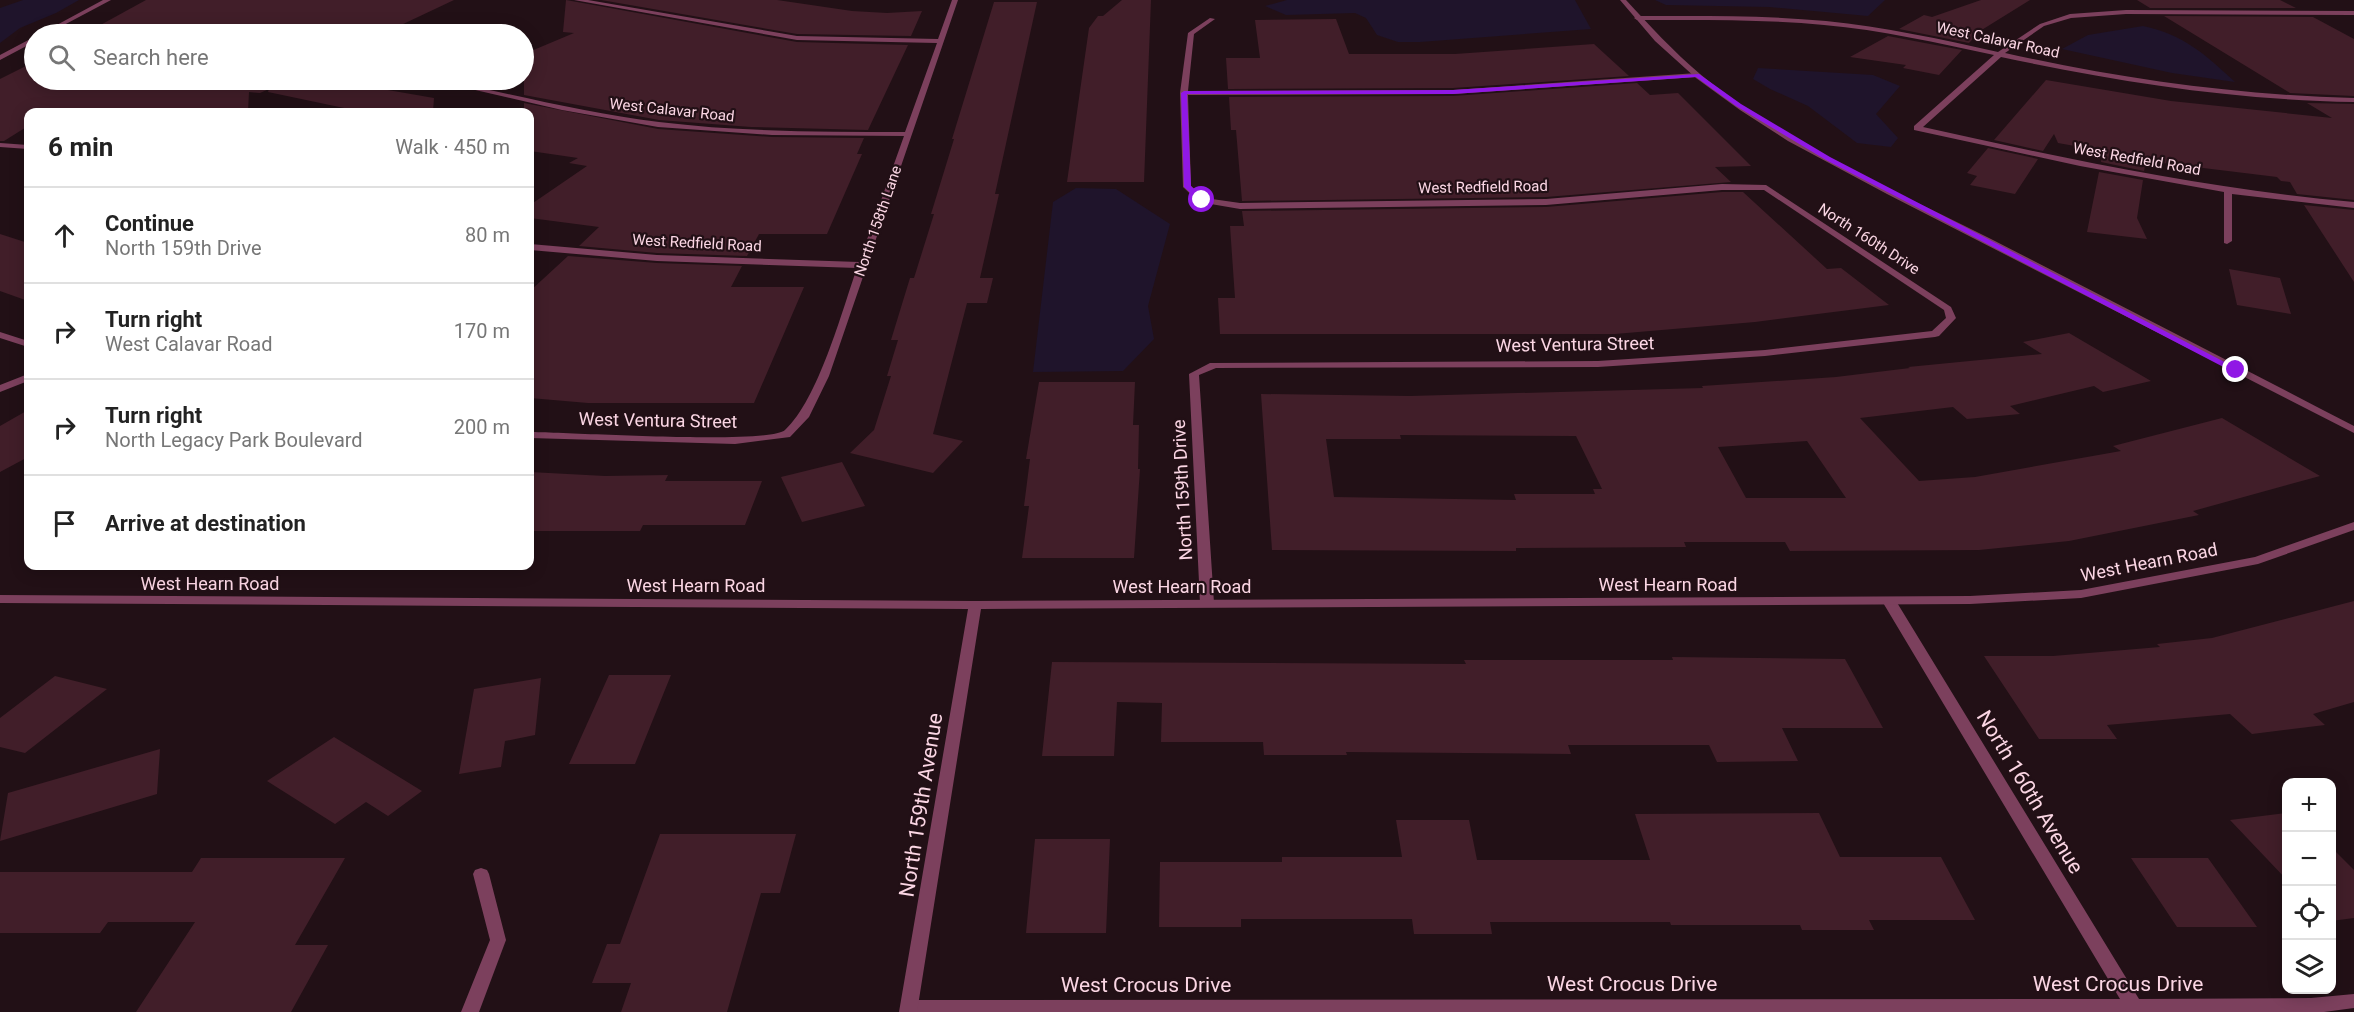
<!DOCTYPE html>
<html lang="en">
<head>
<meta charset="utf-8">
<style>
	:root { --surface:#fff; --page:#f2f2f2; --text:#222; --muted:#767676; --line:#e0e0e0 }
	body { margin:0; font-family:Roboto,sans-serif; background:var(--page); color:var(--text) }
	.controls { position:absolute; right:18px; bottom:18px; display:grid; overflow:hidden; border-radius:12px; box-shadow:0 3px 15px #0003 }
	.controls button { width:54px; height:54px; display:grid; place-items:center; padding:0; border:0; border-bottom:2px solid var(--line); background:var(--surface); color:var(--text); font:30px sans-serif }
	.stop { position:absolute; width:18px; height:18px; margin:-14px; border:4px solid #9018e5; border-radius:50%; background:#fff }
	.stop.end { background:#9018e5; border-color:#fff; box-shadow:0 2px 6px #0008 }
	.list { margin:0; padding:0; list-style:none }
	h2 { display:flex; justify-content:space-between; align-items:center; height:78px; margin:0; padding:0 24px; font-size:26px }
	h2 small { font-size:20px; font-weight:400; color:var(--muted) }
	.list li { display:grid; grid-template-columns:39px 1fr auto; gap:18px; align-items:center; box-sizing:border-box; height:96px; padding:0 24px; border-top:2px solid var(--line) }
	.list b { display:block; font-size:22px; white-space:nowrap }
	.list p { margin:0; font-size:20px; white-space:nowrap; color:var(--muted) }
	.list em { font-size:20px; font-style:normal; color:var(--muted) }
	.icon { flex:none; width:33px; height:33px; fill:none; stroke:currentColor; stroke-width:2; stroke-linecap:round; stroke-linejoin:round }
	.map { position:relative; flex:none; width:2354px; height:1012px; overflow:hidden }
	.search { position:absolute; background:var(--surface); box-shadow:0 3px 15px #0003; left:24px; top:24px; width:510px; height:66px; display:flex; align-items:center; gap:15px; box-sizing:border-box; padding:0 21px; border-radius:33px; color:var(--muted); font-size:22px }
	.panel { position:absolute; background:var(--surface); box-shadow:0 3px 15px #0003; left:24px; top:108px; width:510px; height:462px; border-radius:12px }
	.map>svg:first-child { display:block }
	.green { fill:#1f142b }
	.building { fill:#411e29; fill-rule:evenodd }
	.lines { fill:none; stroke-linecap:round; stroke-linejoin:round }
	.minor { fill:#7c405d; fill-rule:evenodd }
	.tertiary { fill:#7c405d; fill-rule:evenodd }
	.route { fill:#9018e5 }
	.labels { text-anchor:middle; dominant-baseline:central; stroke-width:4.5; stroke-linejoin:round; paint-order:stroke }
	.far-street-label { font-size:15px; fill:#fbd6e4; stroke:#221016 }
	.street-label { font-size:18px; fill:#fbd6e4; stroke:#221016 }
	.near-street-label { font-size:21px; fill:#fbd6e4; stroke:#221016 }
</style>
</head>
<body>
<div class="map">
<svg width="2354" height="1012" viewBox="0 0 2354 1012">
	<rect width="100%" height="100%" fill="#221016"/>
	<path class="green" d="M23,0H79L56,13L20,28L0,43V8Z
		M1287,0H1575L1591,29L1420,42H1398L1377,35L1366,18L1355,13L1286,15L1265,6Z
		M1655,0H1885L1868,16L1769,7L1666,5Z
		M2143,26C2184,35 2205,54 2235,82L2172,73L2062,49L2088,35Z
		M1758,68L1873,75L1900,86L1876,114L1898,138L1891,147L1857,143L1808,106L1770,89L1753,79Z
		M1076,188L1116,189L1170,224L1148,306L1154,339L1123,371L1033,372L1053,202Z"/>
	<path class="building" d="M146,0H454L382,34H84Z
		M566,0L797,42L908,45L868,130L751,127L659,120L524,95V54L574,33L563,32Z
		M601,0H777L852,11L887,13L922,11L911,36L797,34Z
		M1122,0H1151L1144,182H1067L1089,28L1098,16H1103Z
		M1981,0H2030L1980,31L1969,43L1899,29L1924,15L1932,17Z
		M2137,0H2280L2296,8H2150Z
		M994,2H1037L995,194H999L980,278H993L987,303H967L933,434L963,441L933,473L850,453L874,430L891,376H887L898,340H891L910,278H914L934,214H931L954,139H952Z
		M2164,16L2313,17L2354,39V96L2290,93Z
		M1336,19L1349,54H1455L1594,44L1629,76L1453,88L1228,89L1226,58H1260L1255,20Z
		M1888,36L1930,44L1962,50L1939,75L1903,68L1906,65L1850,57Z
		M34,62V80H330L434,98L433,112H363L268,92L269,89L260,93L249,92L248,112H28V126L4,141H0V79Z
		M2046,80L2171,101L2332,118L2307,103L2354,104V200L2297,194L2290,182L2281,181L2277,177L2146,161L2144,171L2101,162L2103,151L2058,143L2054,134L2043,151L1994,140Z
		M1637,83L1650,95L1678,93L1751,166L1715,167L1731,182L1546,197L1242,201L1236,130H1231L1229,97L1453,96Z
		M524,103L658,129L772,137L864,138L857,154H862L827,234H759L747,256L657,253L579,246L599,227L530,218V205L587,166L569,163L578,158L530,151V112H524Z
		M1988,148L2038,159L2015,194L1970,185L1977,176L1967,173Z
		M2099,172L2143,180L2137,218L2147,239L2087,232Z
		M1722,192H1743L1827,269L1841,268L1889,305L1755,322L1615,334H1220L1218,298H1235L1230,226H1244L1242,211L1546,207Z
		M2304,205L2354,210V282Z
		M0,234L28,243V301L0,291Z
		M568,256L657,263L742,266L731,287H804L754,403H588L530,398V291Z
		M2229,269L2280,278L2291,314L2237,305Z
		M2069,333L2151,381L2103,392L2094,386L2010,406L2020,414L1967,419L1953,407L1860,418L1919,481L1975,477L2121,451L2113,446L2222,418L2320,476L2193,511L2199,515L2069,541L1979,550L1790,551L1785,542H1684L1686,547L1516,548V551L1272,550L1261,394L1410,396L1703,388L1702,386L1836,377L1910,368L1908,367L2042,354L2023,342ZM1400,435L1576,436L1602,489H1593L1595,494H1514L1516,500L1334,497L1326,439H1401ZM1807,441L1846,498H1746L1718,447Z
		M1039,382H1135L1133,425H1139L1138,469H1140L1134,558H1022L1029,506H1024L1030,459H1026Z
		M28,410V457L0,472V426Z
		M842,462L865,506L802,522L781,477Z
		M530,472L605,476L668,475L665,481H762L745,525H643L640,531H530Z
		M2354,601V702L2313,714L2325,725L2252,734L2230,714L2107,725L2117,739H2039L1984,656H2053L2160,647L2157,644L2212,638Z
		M1672,657L1845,659L1883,728H1782L1798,761L1717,762L1709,745H1568L1571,754L1346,752L1347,755H1264L1263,742H1161L1162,703L1117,702L1114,756H1042L1052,662L1466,664L1464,660H1673Z
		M609,675H671L635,764H569Z
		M55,676L107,689L25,753L0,747V718Z
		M541,678L535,735L505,741L501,767L459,774L474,689Z
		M334,737L422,791L388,816L366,802L335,824L267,781Z
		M160,749L157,794L0,841L8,793Z
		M1819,813L1840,857H1941L1975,920H1869L1874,930H1802L1800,925H1671L1670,922H1490L1492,934H1414L1412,919H1241V927H1159L1160,862H1282V857H1402L1396,820H1469L1477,860H1650L1635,814Z
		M2286,813V879L2230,820Z
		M660,834H796L780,893H761L727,1012H621L631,983H592L607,944H620Z
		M1035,839H1110L1106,933H1026Z
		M2331,847L2354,870V918L2331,921Z
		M201,858H345L295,945H328L291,1012H136L195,922H108L100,933H0V872H192Z
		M2131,858H2208L2257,927H2177Z"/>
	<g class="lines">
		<path class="minor" d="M103,0H111L47,34H40Z
			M574,0H588L797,36L938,39L952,0H958L829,376L809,417L790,437L735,444L530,438V432C566,432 768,445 785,430C818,400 842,311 857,268L657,261L530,250V244L657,255L859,262L904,136L772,135L658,127L562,110L432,80H444C515,95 586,113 659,122C741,132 823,132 905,132L937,43L797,40Z
			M2126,10L2354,11V15L2126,14L2071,18L2044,26L2005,53C2121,79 2236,95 2354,98V102C2234,100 2118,82 2001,57L1923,127C2066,159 2208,189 2354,202V208L2232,194V241L2227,244L2224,243V192L2080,166L1914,130V126L1994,55C1938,43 1881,30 1824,25C1762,19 1699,20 1637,20L1634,18L1637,16C1700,16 1763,15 1826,21C1884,27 1941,39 1998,52L2040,24L2070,14Z
			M1210,18L1215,19L1194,34L1188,91L1453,90L1697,73L1701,75L1697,77L1453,94L1188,95L1191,186L1205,198L1240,203L1546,199L1722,184L1766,185L1951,307L1956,318L1939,336L1935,337L1765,356L1598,367L1216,368L1199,375L1214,603L1207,607L1202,606L1200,603L1189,374L1210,363L1598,361L1765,350L1932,331L1946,318L1944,310L1764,190H1722L1546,205L1240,209L1199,202L1183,187L1180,93L1188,33Z
			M34,37V42L0,60V55Z
			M0,143L28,145V149L0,147Z
			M0,332L28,341V347L0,338Z
			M28,374V381L0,392V385Z
			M1889,597L1896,601L2139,999L2311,998L2354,994V1008L2324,1012H902L900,1008L903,1003L909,1000L2120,999L1882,601Z
			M481,868L487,870L489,874L506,940L479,1012H461L490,940L473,874L475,870Z"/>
		<path class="tertiary" d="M1620,0H1626C1650,26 1673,51 1700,74C1786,145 1892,189 1991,239C2112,301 2233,363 2354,426V433L1887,194L1788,141L1740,110L1696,78L1655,41Z
			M2354,522V530L2258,564L2081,598L1970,604L981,609L917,1012H899L968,609L0,603V595L975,601L1970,596L2081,590L2255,557Z"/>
	</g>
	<path class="route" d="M1699,74L1741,104L1830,157L2240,370L2233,372L1826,160L1736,106L1696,77L1453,94H1187L1191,186L1205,200L1199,201L1184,187L1181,93L1184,91L1453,90Z"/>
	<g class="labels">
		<g class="far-street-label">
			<text transform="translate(1998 40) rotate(12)">West Calavar Road</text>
			<text transform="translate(672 110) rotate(6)">West Calavar Road</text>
			<text transform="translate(2137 159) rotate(10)">West Redfield Road</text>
			<text transform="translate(1483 187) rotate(-1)">West Redfield Road</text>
			<text transform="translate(878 221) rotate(-71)">North 158th Lane</text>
			<text transform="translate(1869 239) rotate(33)">North 160th Drive</text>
			<text transform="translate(697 243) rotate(3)">West Redfield Road</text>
		</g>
		<g class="street-label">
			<text transform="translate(1575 344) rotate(-1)">West Ventura Street</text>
			<text transform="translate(658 420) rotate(1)">West Ventura Street</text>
			<text transform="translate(1182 490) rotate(-93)">North 159th Drive</text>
			<text transform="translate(2149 562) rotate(-11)">West Hearn Road</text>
			<text x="210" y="583">West Hearn Road</text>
			<text x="1668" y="584">West Hearn Road</text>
			<text x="696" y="585">West Hearn Road</text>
			<text x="1182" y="586">West Hearn Road</text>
		</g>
		<g class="near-street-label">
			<text transform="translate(2030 792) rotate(59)">North 160th Avenue</text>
			<text transform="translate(921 805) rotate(-81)">North 159th Avenue</text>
			<text x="1632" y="984">West Crocus Drive</text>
			<text x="2118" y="984">West Crocus Drive</text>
			<text x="1146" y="985">West Crocus Drive</text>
		</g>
	</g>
</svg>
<div class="controls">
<button>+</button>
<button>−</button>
<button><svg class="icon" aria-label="locate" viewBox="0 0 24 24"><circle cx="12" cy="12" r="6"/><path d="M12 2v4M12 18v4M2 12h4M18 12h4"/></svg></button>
<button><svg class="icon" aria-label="layers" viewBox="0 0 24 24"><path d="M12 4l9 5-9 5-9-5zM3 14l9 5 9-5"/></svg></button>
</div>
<div class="stop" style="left:1202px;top:200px"></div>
<div class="stop end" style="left:2236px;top:370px"></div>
<div class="search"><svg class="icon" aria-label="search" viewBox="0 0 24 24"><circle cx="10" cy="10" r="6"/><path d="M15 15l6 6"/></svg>Search here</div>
<section class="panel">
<h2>6 min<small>Walk · 450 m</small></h2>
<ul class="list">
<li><svg class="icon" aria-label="ahead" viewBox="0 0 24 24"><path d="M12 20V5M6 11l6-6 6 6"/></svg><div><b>Continue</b><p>North 159th Drive</p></div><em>80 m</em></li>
<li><svg class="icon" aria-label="right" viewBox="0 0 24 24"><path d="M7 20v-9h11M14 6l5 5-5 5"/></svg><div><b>Turn right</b><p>West Calavar Road</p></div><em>170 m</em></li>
<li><svg class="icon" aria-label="right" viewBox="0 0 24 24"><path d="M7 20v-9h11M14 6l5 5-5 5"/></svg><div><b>Turn right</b><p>North Legacy Park Boulevard</p></div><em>200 m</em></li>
<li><svg class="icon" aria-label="arrive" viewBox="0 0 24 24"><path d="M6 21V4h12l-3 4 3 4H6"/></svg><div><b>Arrive at destination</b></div></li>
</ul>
</section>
</div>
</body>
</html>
